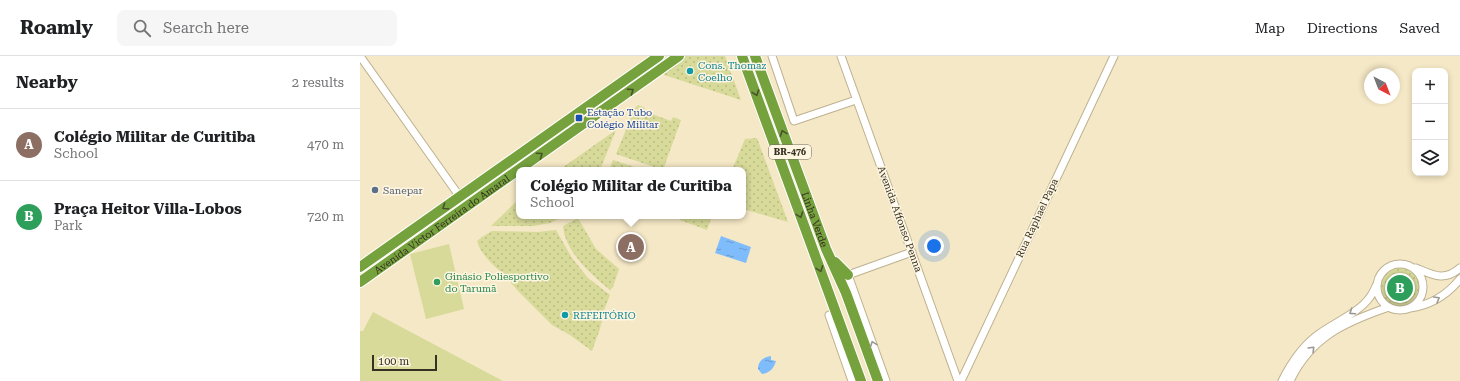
<!DOCTYPE html>
<html lang="en">
<head>
<meta charset="utf-8">
<style>
	:root { --surface:#fff; --page:#f6f6f6; --text:#202124; --muted:#757577; --line:#e0e0e0; --accent:#ea580c }
	body { margin:0; font-family:"Roboto Serif",serif; background:var(--page); color:var(--text) }
	.controls { position:absolute; right:12px; top:12px; display:grid; overflow:hidden; border-radius:8px; box-shadow:0 2px 6px #0003 }
	.controls button { width:36px; height:36px; display:grid; place-items:center; padding:0; border:0; border-bottom:1px solid var(--line); background:var(--surface); color:var(--text); font:20px sans-serif }
	.compass { position:absolute; left:1004px; top:12px; width:36px; height:36px; border-radius:50%; background:var(--surface); box-shadow:0 2px 6px #0003; rotate:138deg }
	.scale { position:absolute; left:12px; bottom:10px; width:65px; box-sizing:border-box; padding-left:4px; border:2px solid #353022; border-top:0; font-size:11px; line-height:14px; white-space:nowrap; color:#353022; -webkit-text-stroke:3px #fef6e1; paint-order:stroke }
	.you { position:absolute; left:574px; top:190px; width:14px; height:14px; margin:-10px; border:3px solid #fff; border-radius:50%; background:#1a73e8; box-shadow:0 0 0 6px #1a73e833 }
	.badge { display:grid; place-items:center; width:26px; height:26px; border-radius:50%; background:var(--accent); color:#fff; font-size:13px; font-weight:700 }
	.pin { position:absolute; translate:-50% -50%; border:2px solid #fff; box-shadow:0 1px 4px #0006 }
	.popup { position:absolute; left:156px; top:111px; width:230px; height:52px; box-sizing:border-box; display:grid; place-content:center; border-radius:8px; background:var(--surface); filter:drop-shadow(0 1px 3px #0005); font-size:13px; white-space:nowrap; color:var(--muted) }
	.popup b { font-size:15px; color:var(--text) }
	.popup::after { content:''; position:absolute; left:50%; top:100%; margin-left:-8px; border:8px solid transparent; border-top-color:var(--surface) }
	.list { margin:0; padding:0; list-style:none }
	h2 { display:flex; justify-content:space-between; align-items:center; height:52px; margin:0; padding:0 16px; font-size:17px }
	h2 small { font-size:13px; font-weight:400; color:var(--muted) }
	.list li { display:grid; grid-template-columns:26px 1fr auto; gap:12px; align-items:center; box-sizing:border-box; height:72px; padding:0 16px; border-top:1px solid var(--line) }
	.list b { display:block; font-size:15px; white-space:nowrap }
	.list p { margin:0; font-size:13px; white-space:nowrap; color:var(--muted) }
	.list em { font-size:13px; font-style:normal; color:var(--muted) }
	.icon { flex:none; width:22px; height:22px; fill:none; stroke:currentColor; stroke-width:2; stroke-linecap:round; stroke-linejoin:round }
	.map { position:relative; flex:none; width:1100px; height:325px; overflow:hidden }
	header { display:flex; align-items:center; gap:24px; box-sizing:border-box; height:56px; padding:0 20px; background:var(--surface); border-bottom:1px solid var(--line) }
	header strong { font-size:19px }
	nav { display:flex; gap:22px; margin-inline-start:auto; font-size:14px }
	.search { width:280px; height:36px; background:var(--page); display:flex; align-items:center; gap:10px; box-sizing:border-box; padding:0 14px; border-radius:8px; color:var(--muted); font-size:15px }
	main { display:flex }
	aside { flex:1; background:var(--surface) }
	.map>svg:first-child { display:block }
	.grass { fill:url(#grass-dots) }
	.garden { fill:#d7da99 }
	.water { fill:url(#water-ripples) }
	.lines { fill:none; stroke-linecap:round; stroke-linejoin:round }
	.secondary-casing { stroke:#bdb190; stroke-width:9 }
	.highway-casing { stroke:#fff; stroke-width:12 }
	.secondary { stroke:#fff; stroke-width:7 }
	.highway { stroke:#76a23d; stroke-width:10 }
	.oneway { stroke:#48522a }
	.oneway2 { stroke:#9a9890 }
	.culture-dot { fill:#0f9aa8; stroke:#fef6e1; stroke-width:1.5 }
	.transit-dot { fill:#1a4fb4; stroke:#fef6e1; stroke-width:1.5 }
	.service-dot { fill:#5c6f8a; stroke:#fef6e1; stroke-width:1.5 }
	.leisure-dot { fill:#2e9e5b; stroke:#fef6e1; stroke-width:1.5 }
	.labels { text-anchor:middle; dominant-baseline:central; stroke-width:3; stroke-linejoin:round; paint-order:stroke }
	.shield { fill:#fef6e1; stroke:#716b5b; stroke-width:1 }
	.shield-label { font-size:9px; font-weight:bold; fill:#353022 }
	.culture-label { font-size:10px; fill:#0d838f; stroke:#fef6e1; text-anchor:start }
	.transit-label { font-size:10px; fill:#164399; stroke:#fef6e1; text-anchor:start }
	.service-label { font-size:10px; fill:#4e5e75; stroke:#fef6e1; text-anchor:start }
	.street-label { font-size:10px; fill:#353022; stroke:#fef6e1 }
	.leisure-label { font-size:10px; fill:#27864d; stroke:#fef6e1; text-anchor:start }
</style>
</head>
<body>
<header>
<strong>Roamly</strong>
<div class="search"><svg class="icon" aria-label="search" viewBox="0 0 24 24"><circle cx="10" cy="10" r="6"/><path d="M15 15l6 6"/></svg>Search here</div>
<nav><a>Map</a><a>Directions</a><a>Saved</a></nav>
</header>
<main>
<aside>
<h2>Nearby<small>2 results</small></h2>
<ul class="list">
<li><span class="badge" style="background:#8d6e63">A</span><div><b>Colégio Militar de Curitiba</b><p>School</p></div><em>470 m</em></li>
<li><span class="badge" style="background:#2e9e5b">B</span><div><b>Praça Heitor Villa-Lobos</b><p>Park</p></div><em>720 m</em></li>
</ul>
</aside>
<div class="map">
<svg width="1100" height="325" viewBox="0 0 1100 325">
	<defs>
		<pattern id="grass-dots" width="8" height="8" patternUnits="userSpaceOnUse"><rect width="8" height="8" fill="#d7da99"/><path d="M2 2h.1M6 6h.1" fill="none" stroke="#b9bb84" stroke-width="1.8" stroke-linecap="round"/></pattern>
		<pattern id="water-ripples" width="26" height="14" patternUnits="userSpaceOnUse"><rect width="26" height="14" fill="#7fbcfb"/><path d="M2 4q2-2 4 0t4 0M15 11q2-2 4 0t4 0" fill="none" stroke="#6999cb"/></pattern>
	</defs>
	<rect width="100%" height="100%" fill="#f5e8c6"/>
	<path class="grass" d="M326,0H365L381,44L301,18Z
		M278,49L285,52L284,55L311,65L313,61L321,64L303,114L256,98L275,52Z
		M256,74L240,114H199Z
		M397,82L428,166L383,153V114H372L385,83Z
		M253,104L283,114H249Z
		M159,143V160H204L190,167L173,170H131Z
		M320,160H352L347,174L320,164Z
		M218,162L236,193L259,213L253,231L250,234C231,218 205,196 203,170Z
		M196,174L212,202L228,222L250,239L244,254L240,273L232,295L210,279L192,269L160,237L151,227V224C138,213 122,202 117,185L122,181L132,175L178,176Z
		M1019 231a21 21 0 1 1 42 0a21 21 0 1 1-42 0Z"/>
	<path class="garden" d="M89,188L104,253L66,263L50,198Z
		M13,256L143,325H0V275H3Z"/>
	<path class="water" d="M361,180L391,191L386,207L355,197Z
		M411,300V304L416,305C414,312 410,317 402,318L398,313C398,305 404,301 411,300Z"/>
	<g class="lines">
		<g class="secondary-casing">
			<path id="secondary" d="M0,0L100,141
				M412,0L434,65L496,44
				M481,0L598,325
				M1017 231a23 23 0 1 1 46 0a23 23 0 1 1-46 0Z
				M1056,212C1073,219 1084,226 1100,212
				M1050,252C1071,249 1087,239 1100,223
				M469,259L492,325
				M526,325L488,219L552,196
				M601,325L754,0
				M922,325C930,309 940,293 955,281C971,268 998,258 1010,241C1013,237 1015,232 1017,228
				M930,325C951,281 985,266 1029,251"/>
		</g>
		<g class="highway-casing">
			<g id="highway">
				<path d="M382,0L501,325"/>
				<path id="s1" d="M395,0L466,193L486,237L518,325"/>
				<path d="M475,206L488,219"/>
				<path d="M0,211L299,0"/>
				<path id="s2" d="M0,226L319,0"/>
			</g>
		</g>
		<use href="#secondary" class="secondary"/>
		<use href="#highway" class="highway"/>
	</g>
	<defs><path id="oneway-chevron" d="M-2-3.5L2.5 0L-2 3.5" fill="none" stroke-width="1.6" stroke-linecap="round" stroke-linejoin="round"/></defs>
	<g class="oneway">
		<use href="#oneway-chevron" transform="translate(271 35) rotate(-35)"/>
		<use href="#oneway-chevron" transform="translate(396 37) rotate(70)"/>
		<use href="#oneway-chevron" transform="translate(423 77) rotate(-110)"/>
		<use href="#oneway-chevron" transform="translate(180 99) rotate(-35)"/>
		<use href="#oneway-chevron" transform="translate(85 151) rotate(145)"/>
		<use href="#oneway-chevron" transform="translate(440 159) rotate(70)"/>
		<use href="#oneway-chevron" transform="translate(460 213) rotate(70)"/>
	</g>
	<g class="oneway2">
		<use href="#oneway-chevron" transform="translate(1077 243) rotate(-30)"/>
		<use href="#oneway-chevron" transform="translate(992 256) rotate(146)"/>
		<use href="#oneway-chevron" transform="translate(513 288) rotate(-110)"/>
		<use href="#oneway-chevron" transform="translate(952 293) rotate(-45)"/>
	</g>
	<g class="culture-dot">
		<circle cx="330" cy="15" r="4"/>
		<circle cx="205" cy="259" r="4"/>
	</g>
	<rect class="transit-dot" x="215" y="58" width="8" height="8" rx="2"/>
	<circle class="service-dot" cx="15" cy="134" r="4"/>
	<circle class="leisure-dot" cx="77" cy="226" r="4"/>
	<g class="labels">
		<rect class="shield" x="409" y="89" width="42" height="14" rx="3"/>
		<g class="shield-label">
			<text x="430" y="96">BR-476</text>
		</g>
		<g class="culture-label">
			<text x="338" y="9">Cons. Thomaz<tspan x="338" dy="12">Coelho</tspan></text>
			<text x="213" y="259">REFEITÓRIO</text>
		</g>
		<g class="transit-label">
			<text x="227" y="56">Estação Tubo<tspan x="227" dy="12">Colégio Militar</tspan></text>
		</g>
		<g class="service-label">
			<text x="23" y="134">Sanepar</text>
		</g>
		<g class="street-label">
			<text transform="translate(677 162) rotate(-65)">Rua Raphael Papa</text>
			<text stroke="none"><textPath href="#s1" startOffset="174">Linha Verde</textPath></text>
			<text transform="translate(540 163) rotate(70)">Avenida Affonso Penna</text>
			<text stroke="none"><textPath href="#s2" startOffset="100">Avenida Victor Ferreira do Amaral</textPath></text>
		</g>
		<g class="leisure-label">
			<text x="85" y="220">Ginásio Poliesportivo<tspan x="85" dy="12">do Tarumã</tspan></text>
		</g>
	</g>
</svg>
<div class="controls">
<button>+</button>
<button>−</button>
<button><svg class="icon" aria-label="layers" viewBox="0 0 24 24"><path d="M12 4l9 5-9 5-9-5zM3 14l9 5 9-5"/></svg></button>
</div>
<svg class="compass" viewBox="-18 -18 36 36"><path d="M0-13l5 13h-10z" fill="#e53935"/><path d="M0 13l5-13h-10z" fill="#757577"/></svg>
<div class="scale">100 m</div>
<div class="you"></div>
<div class="pin badge" style="left:271px;top:191px;background:#8d6e63">A</div>
<div class="popup"><b>Colégio Militar de Curitiba</b>School</div>
<div class="pin badge" style="left:1040px;top:232px;background:#2e9e5b">B</div>
</div>
</main>
</body>
</html>
